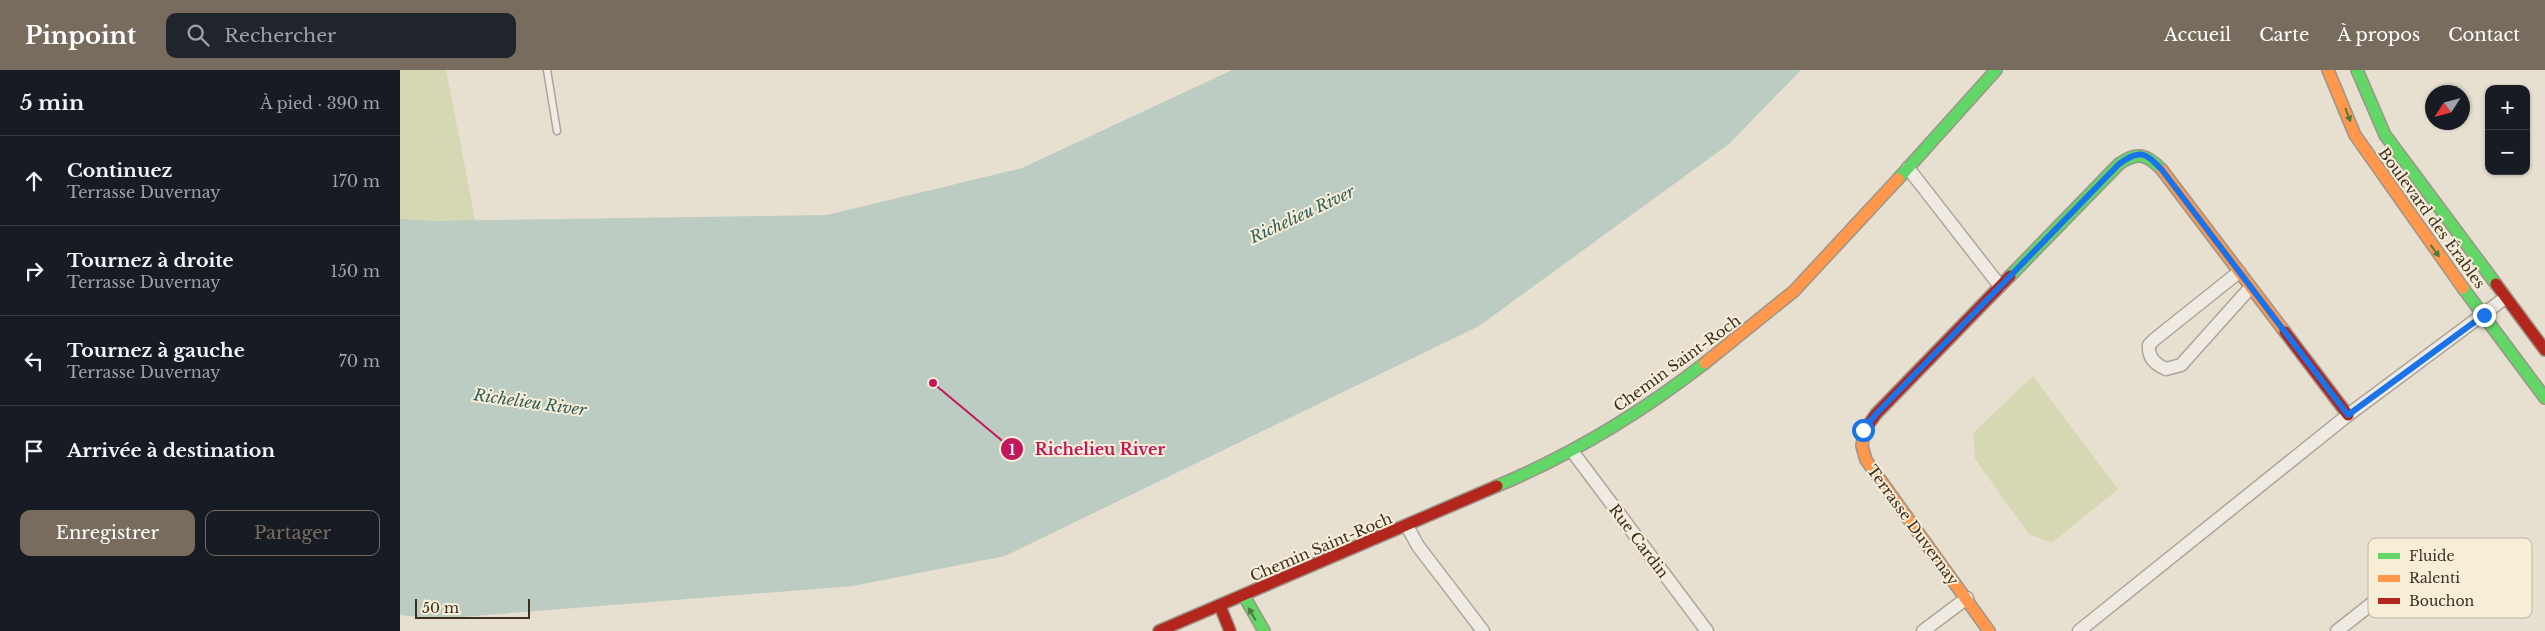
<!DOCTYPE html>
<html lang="fr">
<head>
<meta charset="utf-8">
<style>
	:root { --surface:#171b24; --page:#20242c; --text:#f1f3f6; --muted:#9ea1a6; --line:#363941; --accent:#786c5e }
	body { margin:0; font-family:"Libre Baskerville",serif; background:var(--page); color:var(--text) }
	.controls { position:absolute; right:15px; top:15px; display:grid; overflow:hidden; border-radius:10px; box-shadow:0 1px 4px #0004 }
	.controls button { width:45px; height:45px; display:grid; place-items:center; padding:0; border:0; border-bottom:1px solid var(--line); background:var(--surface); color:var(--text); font:25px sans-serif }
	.compass { position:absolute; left:2025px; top:15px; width:45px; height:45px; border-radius:50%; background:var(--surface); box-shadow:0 1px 4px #0004; rotate:234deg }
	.scale { position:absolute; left:15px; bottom:12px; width:115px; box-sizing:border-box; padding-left:5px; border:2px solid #3d2e20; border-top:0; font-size:14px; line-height:18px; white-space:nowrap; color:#3d2e20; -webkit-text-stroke:4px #f7eed8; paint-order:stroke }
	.stop { position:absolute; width:15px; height:15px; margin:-11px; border:4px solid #1a73e8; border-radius:50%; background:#fff }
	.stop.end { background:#1a73e8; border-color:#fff; box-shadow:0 1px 5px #0008 }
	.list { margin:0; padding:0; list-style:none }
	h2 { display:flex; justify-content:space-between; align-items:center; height:65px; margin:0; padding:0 20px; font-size:21px }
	h2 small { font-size:16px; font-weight:400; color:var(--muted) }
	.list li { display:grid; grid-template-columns:32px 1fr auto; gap:15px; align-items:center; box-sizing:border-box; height:90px; padding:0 20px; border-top:1px solid var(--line) }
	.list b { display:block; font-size:19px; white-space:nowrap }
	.list p { margin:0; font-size:16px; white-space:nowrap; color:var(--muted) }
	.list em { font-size:16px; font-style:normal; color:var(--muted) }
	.actions { display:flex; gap:10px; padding:15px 20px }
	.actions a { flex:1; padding:11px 0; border:1px solid var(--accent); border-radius:10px; text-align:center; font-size:18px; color:var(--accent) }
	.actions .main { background:var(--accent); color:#fff }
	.icon { flex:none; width:28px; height:28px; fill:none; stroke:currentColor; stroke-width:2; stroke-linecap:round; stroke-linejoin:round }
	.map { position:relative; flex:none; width:2145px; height:561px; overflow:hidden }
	header { display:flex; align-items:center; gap:30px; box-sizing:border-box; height:70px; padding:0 25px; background:var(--accent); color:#fff }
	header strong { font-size:24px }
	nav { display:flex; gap:28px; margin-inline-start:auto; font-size:18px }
	.search { width:350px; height:45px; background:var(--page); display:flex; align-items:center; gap:12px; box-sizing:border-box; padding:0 18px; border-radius:10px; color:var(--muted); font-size:19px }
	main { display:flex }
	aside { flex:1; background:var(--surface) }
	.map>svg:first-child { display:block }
	.green { fill:#d6d7b3 }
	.water { fill:#bcccc2 }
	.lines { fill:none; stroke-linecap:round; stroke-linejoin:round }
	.lane-casing { stroke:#ada599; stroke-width:9 }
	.street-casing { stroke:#ada599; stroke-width:15 }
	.fast-casing { stroke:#9c958a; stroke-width:14 }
	.slow-casing { stroke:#9c958a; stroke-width:14 }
	.jam-casing { stroke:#9c958a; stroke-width:14 }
	.lane { stroke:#efebe3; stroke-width:6 }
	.street { stroke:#efebe3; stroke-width:12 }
	.fast { stroke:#63d668; stroke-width:11 }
	.slow { stroke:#ff974d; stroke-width:11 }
	.jam { stroke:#b3261e; stroke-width:11 }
	.oneway { fill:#4e7a40 }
	.route { stroke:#1a73e8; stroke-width:6 }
	.labels { text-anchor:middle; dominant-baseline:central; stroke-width:4; stroke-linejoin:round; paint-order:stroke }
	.street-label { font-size:15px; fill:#3d2e20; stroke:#f7eed8 }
	.water-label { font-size:16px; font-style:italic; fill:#2f5d5a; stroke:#f7eed8 }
	.key { fill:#f7eed8; stroke:#bfb4a1; stroke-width:1 }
	.key-label { font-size:14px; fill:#3d2e20 }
	.leader { fill:none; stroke:#c2185b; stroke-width:2 }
	.callout-dot { fill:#c2185b; stroke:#f7eed8; stroke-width:2 }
	.mark-label { font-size:15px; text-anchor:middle; font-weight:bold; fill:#fff }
	.callout-label { font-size:16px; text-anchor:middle; font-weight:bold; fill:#c2185b; stroke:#f7eed8; stroke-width:4; stroke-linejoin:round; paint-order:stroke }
</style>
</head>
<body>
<header>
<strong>Pinpoint</strong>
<div class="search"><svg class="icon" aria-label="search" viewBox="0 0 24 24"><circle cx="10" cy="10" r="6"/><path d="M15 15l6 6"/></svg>Rechercher</div>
<nav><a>Accueil</a><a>Carte</a><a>À propos</a><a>Contact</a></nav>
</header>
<main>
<aside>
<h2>5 min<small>À pied · 390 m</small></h2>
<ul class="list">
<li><svg class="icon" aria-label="ahead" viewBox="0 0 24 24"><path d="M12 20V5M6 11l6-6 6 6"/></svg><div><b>Continuez</b><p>Terrasse Duvernay</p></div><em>170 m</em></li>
<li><svg class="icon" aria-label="right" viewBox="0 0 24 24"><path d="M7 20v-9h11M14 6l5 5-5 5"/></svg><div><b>Tournez à droite</b><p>Terrasse Duvernay</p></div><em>150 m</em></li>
<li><svg class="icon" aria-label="left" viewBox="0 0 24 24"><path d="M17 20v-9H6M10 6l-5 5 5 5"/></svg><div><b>Tournez à gauche</b><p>Terrasse Duvernay</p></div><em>70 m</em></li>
<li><svg class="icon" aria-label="arrive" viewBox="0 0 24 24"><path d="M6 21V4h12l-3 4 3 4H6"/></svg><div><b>Arrivée à destination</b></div></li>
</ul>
<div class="actions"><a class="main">Enregistrer</a><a>Partager</a></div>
</aside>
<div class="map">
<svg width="2145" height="561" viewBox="0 0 2145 561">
	<rect width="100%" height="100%" fill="#e7e0d1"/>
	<path class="green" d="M0,0H46L78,164L0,161Z
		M1633,306L1718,419L1652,473L1629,464L1575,389L1573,363Z"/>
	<path class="water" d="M832,0H1401L1329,74L1079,256L605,486L453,516L37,549L0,545V149L33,151L427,145L622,98Z"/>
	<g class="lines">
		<g class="lane-casing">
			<path id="lane" d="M147,0L157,61"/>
		</g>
		<g class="street-casing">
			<path id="street" d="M1508,98L1600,216
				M1839,202L1755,269L1749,275C1748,288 1755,294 1766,299L1781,295L1850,218
				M1172,381L1307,561
				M1007,456L1018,476L1083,561
				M1523,561L1567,528
				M1679,561L1948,345L2105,228
				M1937,561L2031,487"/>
		</g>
		<g class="fast-casing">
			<path id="fast" d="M1957,0L1985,65L2096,214
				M1498,109L1596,0
				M1610,206L1719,94C1737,81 1747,84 1762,100
				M2063,218L2145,328
				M1097,416C1171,385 1242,342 1305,293
				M844,526L864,561"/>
		</g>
		<g class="slow-casing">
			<path id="slow" d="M1928,0L1955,65L2063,218
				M1762,100L1885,262
				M1305,293L1394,221L1498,109
				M1464,361L1462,376L1466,390L1589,561"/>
		</g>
		<g class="jam-casing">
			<path id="jam" d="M2096,214L2145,280
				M1885,262L1948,345
				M1464,361L1476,344L1610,206
				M820,536L830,561
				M759,561L1097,416"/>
		</g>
		<use href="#lane" class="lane"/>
		<use href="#street" class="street"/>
		<use href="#fast" class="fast"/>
		<use href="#slow" class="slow"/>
		<use href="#jam" class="jam"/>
	</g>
	<defs><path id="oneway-solid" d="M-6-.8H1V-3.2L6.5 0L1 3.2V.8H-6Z" transform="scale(1.25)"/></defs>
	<g class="oneway">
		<use href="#oneway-solid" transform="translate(1948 45) rotate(69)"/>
		<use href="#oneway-solid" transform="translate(2035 181) rotate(54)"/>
		<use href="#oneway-solid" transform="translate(852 544) rotate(-121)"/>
	</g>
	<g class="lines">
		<path class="route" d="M1463,360L1476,344L1719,94C1739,79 1746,82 1762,100L1948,345L2084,245"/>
	</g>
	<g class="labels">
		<g class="street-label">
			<text transform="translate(2032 148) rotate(54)">Boulevard des Érables</text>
			<text transform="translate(1277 293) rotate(-36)">Chemin Saint-Roch</text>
			<text transform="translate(1513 455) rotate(54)">Terrasse Duvernay</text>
			<text transform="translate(1239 471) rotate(53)">Rue Cardin</text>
			<text transform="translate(921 477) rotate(-23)">Chemin Saint-Roch</text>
		</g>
		<g class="water-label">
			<text transform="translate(902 144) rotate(-25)">Richelieu River</text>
			<text transform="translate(130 332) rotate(8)">Richelieu River</text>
		</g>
	</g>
	<rect x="1968" y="468" width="164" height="80" rx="8" class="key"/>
	<rect x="1978" y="483" width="22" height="6" fill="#63d668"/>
	<rect x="1978" y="505" width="22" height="7" fill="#ff974d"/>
	<rect x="1978" y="528" width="22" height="6" fill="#b3261e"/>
	<g class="key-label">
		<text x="2009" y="491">Fluide</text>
		<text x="2009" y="513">Ralenti</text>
		<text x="2009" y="536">Bouchon</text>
	</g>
	<path class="leader" d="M533 313L612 379"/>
	<g class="callout-dot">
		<circle cx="533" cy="313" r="5"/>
		<circle cx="612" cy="379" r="12"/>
	</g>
	<g class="mark-label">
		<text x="612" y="385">1</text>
	</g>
	<g class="callout-label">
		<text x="700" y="385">Richelieu River</text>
	</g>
</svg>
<div class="controls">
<button>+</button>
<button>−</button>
</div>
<svg class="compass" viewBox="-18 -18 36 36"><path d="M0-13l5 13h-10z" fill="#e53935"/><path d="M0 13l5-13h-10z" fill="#9ea1a6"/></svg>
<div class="scale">50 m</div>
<div class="stop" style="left:1463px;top:360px"></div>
<div class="stop end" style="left:2084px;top:245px"></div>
</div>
</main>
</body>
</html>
